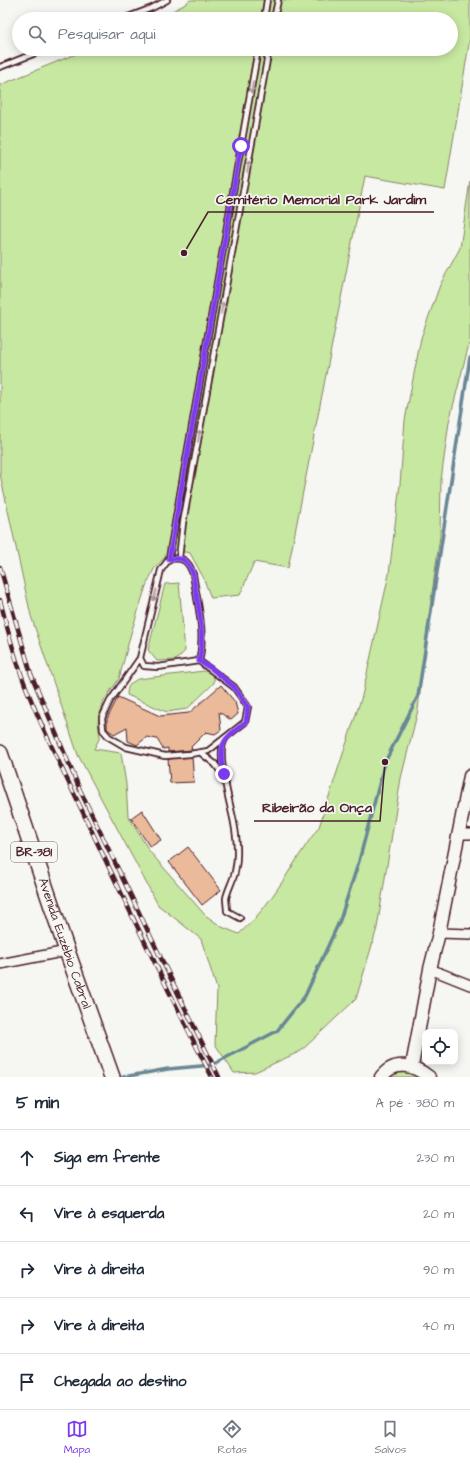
<!DOCTYPE html>
<html lang="pt">
<head>
<meta charset="utf-8">
<style>
	:root { --surface:#fff; --page:#f6f6f7; --text:#1f2937; --muted:#747a83; --line:#e0e1e3; --accent:#7c3aed }
	body { margin:0; font-family:"Architects Daughter",sans-serif; background:var(--page); color:var(--text) }
	.controls { position:absolute; right:12px; bottom:12px; display:grid; overflow:hidden; border-radius:8px; box-shadow:0 2px 10px #0003 }
	.controls button { width:36px; height:36px; display:grid; place-items:center; padding:0; border:0; border-bottom:1px solid var(--line); background:var(--surface); color:var(--text); font:20px sans-serif }
	.stop { position:absolute; width:12px; height:12px; margin:-9px; border:3px solid #7c3aed; border-radius:50%; background:#fff }
	.stop.end { background:#7c3aed; border-color:#fff; box-shadow:0 1px 4px #0008 }
	.list { margin:0; padding:0; list-style:none }
	h2 { display:flex; justify-content:space-between; align-items:center; height:52px; margin:0; padding:0 16px; font-size:17px }
	h2 small { font-size:13px; font-weight:400; color:var(--muted) }
	.list li { display:grid; grid-template-columns:26px 1fr auto; gap:12px; align-items:center; box-sizing:border-box; height:56px; padding:0 16px; border-top:1px solid var(--line) }
	.list b { display:block; font-size:15px; white-space:nowrap }
	.list em { font-size:13px; font-style:normal; color:var(--muted) }
	.icon { flex:none; width:22px; height:22px; fill:none; stroke:currentColor; stroke-width:2; stroke-linecap:round; stroke-linejoin:round }
	.map { position:relative; flex:none; width:470px; height:1077px; overflow:hidden }
	.search { position:absolute; background:var(--surface); box-shadow:0 2px 10px #0003; left:12px; right:12px; top:12px; height:44px; display:flex; align-items:center; gap:10px; box-sizing:border-box; padding:0 14px; border-radius:22px; color:var(--muted); font-size:15px }
	.sheet { height:332px; background:var(--surface) }
	nav { display:flex; justify-content:space-around; align-items:center; box-sizing:border-box; height:56px; border-top:1px solid var(--line); background:var(--surface); font-size:11px; color:var(--muted) }
	nav a { display:grid; justify-items:center; gap:2px }
	nav .on { color:var(--accent) }
	.map>svg:first-child { display:block }
	.green { fill:#c7e8a1; stroke:#888466 }
	.lines { fill:none; stroke-linecap:round; stroke-linejoin:round }
	.stream { stroke:#698795; stroke-width:3.5 }
	.building { fill:#eaba9a; stroke:#4a1f2b }
	.service-casing { stroke:#4a1f2b; stroke-width:8 }
	.minor-casing { stroke:#4a1f2b; stroke-width:12 }
	.tertiary-casing { stroke:#4a1f2b; stroke-width:15 }
	.primary-casing { stroke:#4a1f2b; stroke-width:18 }
	.service { stroke:#f6f6f2; stroke-width:4.5 }
	.minor { stroke:#f6f6f2; stroke-width:9 }
	.tertiary { stroke:#f6f6f2; stroke-width:12 }
	.primary { stroke:#f6f6f2; stroke-width:15 }
	.rail-casing { stroke:#4a1f2b; stroke-width:4.5 }
	.rail { stroke:#f6f6f2; stroke-width:3; stroke-dasharray:9; stroke-linecap:butt }
	.oneway { stroke:#a99598 }
	.route { stroke:#7c3aed; stroke-width:5 }
	.labels { text-anchor:middle; dominant-baseline:central; stroke-width:3.5; stroke-linejoin:round; paint-order:stroke }
	.shield { fill:#f6f6f2; stroke:#7e6067; stroke-width:1 }
	.shield-label { font-size:12px; font-weight:bold; fill:#4a1f2b }
	.street-label { font-size:13px; fill:#4a1f2b; stroke:#f6f6f2 }
	.leader { fill:none; stroke:#4a1f2b; stroke-width:1.5 }
	.callout-dot { fill:#4a1f2b; stroke:#f6f6f2; stroke-width:1.5 }
	.callout-label { font-size:14px; text-anchor:middle; font-weight:bold; fill:#4a1f2b; stroke:#f6f6f2; stroke-width:3.5; stroke-linejoin:round; paint-order:stroke }
</style>
</head>
<body>
<div class="map">
<svg width="470" height="1077" viewBox="0 0 470 1077">
	<rect width="100%" height="100%" fill="#f6f6f2"/>
	<filter id="ink" filterUnits="userSpaceOnUse"><feTurbulence type="fractalNoise" baseFrequency=".025" numOctaves="2"/><feDisplacementMap in="SourceGraphic" scale="8" xChannelSelector="R" yChannelSelector="G"/><feConvolveMatrix kernelMatrix="1 2 1 2 8 2 1 2 1" color-interpolation-filters="sRGB"/></filter>
	<g filter="url(#ink)">
		<path class="green" d="M190,0H470V38L445,190L365,176L288,568L254,562L240,595L211,598L203,577L190,553L169,549L166,556L154,569L146,586L131,633L119,679L104,700L98,722L100,737L94,749L121,753L126,784L128,816L150,852L205,915L222,927L239,934C273,905 292,862 319,827L362,696L389,574L400,484L405,420L421,338L440,285L460,248L470,181V340L449,422L441,480L440,536L426,637L418,710L401,778L377,928L356,999L301,1051L255,1072L234,1073L215,1044L217,989L201,939L158,905L78,755L31,616L0,474V85L88,49H451V19H157L184,5Z
			M179,583L185,651L176,660L157,661L148,650L165,584Z
			M204,671L211,673L214,677V683L187,709L167,712L127,695C127,686 130,683 138,679Z
			M402,1071H410L421,1077H389L394,1073Z"/>
		<g class="lines">
			<path class="stream" d="M123,1077L168,1069L212,1065L277,1031L305,996L340,920L359,861L385,762L418,696L470,357"/>
		</g>
		<path class="building" d="M221,685L235,702L238,714L231,720L219,712L221,730L215,734L206,732L191,747L192,750L168,752V748L163,749L157,739L147,737L137,745L128,741L127,727L114,734L107,729V719L118,697L160,716L189,713Z
			M192,757L194,782L170,783L168,759Z
			M142,810L161,840L150,847L131,818Z
			M188,847L221,890L202,905L169,862Z"/>
		<g class="lines">
			<g class="service-casing">
				<path id="service" d="M123,19L152,8L167,0
					M264,19L267,0
					M274,19L278,0
					M0,67L46,49
					M179,558L183,523L269,49
					M169,559C183,557 188,560 193,574C197,601 206,633 199,661L158,667L144,666L140,658L161,570L169,559L171,546L258,49
					M140,658L110,701L102,718L103,730L109,737L126,747L165,756L190,754L208,751L245,722L248,707L234,687L199,661
					M225,739C215,753 231,806 234,823C237,839 239,856 235,872C233,881 228,889 226,898C226,902 227,907 227,911L240,918
					M201,753L215,764L222,774"/>
			</g>
			<g class="minor-casing">
				<path id="minor" d="M459,834H470
					M439,933L470,934
					M0,964L67,951
					M430,969L470,985"/>
			</g>
			<g class="tertiary-casing">
				<path id="tertiary" d="M412,1066L430,969L439,933L470,776
					M381,1077C395,1059 414,1065 429,1077"/>
			</g>
			<g class="primary-casing">
				<g id="primary">
					<path id="s1" d="M0,753L67,951L112,1077"/>
				</g>
			</g>
			<use href="#service" class="service"/>
			<use href="#minor" class="minor"/>
			<use href="#tertiary" class="tertiary"/>
			<use href="#primary" class="primary"/>
			<g class="rail-casing">
				<path id="rail" d="M0,567L31,674L80,790L185,1008L219,1077
					M0,600C7,627 14,656 24,682C44,735 71,786 95,838C133,918 171,998 212,1077"/>
			</g>
			<use href="#rail" class="rail"/>
		</g>
		<defs><path id="oneway-shaft" d="M-6 0H5M1.5-3L5.5 0L1.5 3" fill="none" stroke-width="1.6" stroke-linecap="round" stroke-linejoin="round"/></defs>
		<g class="oneway">
			<use href="#oneway-shaft" transform="translate(252 87) rotate(100)"/>
			<use href="#oneway-shaft" transform="translate(248 167) rotate(-80)"/>
			<use href="#oneway-shaft" transform="translate(222 308) rotate(-80)"/>
			<use href="#oneway-shaft" transform="translate(199 436) rotate(-80)"/>
			<use href="#oneway-shaft" transform="translate(155 595) rotate(104)"/>
		</g>
	</g>
	<g class="lines" filter="url(#ink)">
		<path class="route" d="M224,774C217,743 223,740 246,722L248,707L234,687L211,668L199,661C206,633 197,602 193,574C188,560 183,557 169,559L241,146"/>
	</g>
	<g class="labels">
		<rect class="shield" x="11" y="842" width="46" height="20" rx="3"/>
		<g class="shield-label">
			<text x="34" y="852">BR-381</text>
		</g>
		<g class="street-label">
			<text stroke="none"><textPath href="#s1" startOffset="201">Avenida Euzébio Cabral</textPath></text>
		</g>
	</g>
	<path class="leader" d="M184 253L208 212H434M385 762L380 821H254"/>
	<g class="callout-dot">
		<circle cx="184" cy="253" r="4"/>
		<circle cx="385" cy="762" r="4"/>
	</g>
	<g class="callout-label">
		<text x="321" y="204">Cemitério Memorial Park Jardim</text>
		<text x="317" y="812">Ribeirão da Onça</text>
	</g>
</svg>
<div class="controls">
<button><svg class="icon" aria-label="locate" viewBox="0 0 24 24"><circle cx="12" cy="12" r="6"/><path d="M12 2v4M12 18v4M2 12h4M18 12h4"/></svg></button>
</div>
<div class="stop" style="left:241px;top:146px"></div>
<div class="stop end" style="left:224px;top:774px"></div>
<div class="search"><svg class="icon" aria-label="search" viewBox="0 0 24 24"><circle cx="10" cy="10" r="6"/><path d="M15 15l6 6"/></svg>Pesquisar aqui</div>
</div>
<section class="sheet">
<h2>5 min<small>A pé · 380 m</small></h2>
<ul class="list">
<li><svg class="icon" aria-label="ahead" viewBox="0 0 24 24"><path d="M12 20V5M6 11l6-6 6 6"/></svg><div><b>Siga em frente</b></div><em>230 m</em></li>
<li><svg class="icon" aria-label="left" viewBox="0 0 24 24"><path d="M17 20v-9H6M10 6l-5 5 5 5"/></svg><div><b>Vire à esquerda</b></div><em>20 m</em></li>
<li><svg class="icon" aria-label="right" viewBox="0 0 24 24"><path d="M7 20v-9h11M14 6l5 5-5 5"/></svg><div><b>Vire à direita</b></div><em>90 m</em></li>
<li><svg class="icon" aria-label="right" viewBox="0 0 24 24"><path d="M7 20v-9h11M14 6l5 5-5 5"/></svg><div><b>Vire à direita</b></div><em>40 m</em></li>
<li><svg class="icon" aria-label="arrive" viewBox="0 0 24 24"><path d="M6 21V4h12l-3 4 3 4H6"/></svg><div><b>Chegada ao destino</b></div></li>
</ul>
</section>
<nav>
<a class="on"><svg class="icon" aria-label="map" viewBox="0 0 24 24"><path d="M3 6l6-2 6 2 6-2v14l-6 2-6-2-6 2zM9 4v14M15 6v14"/></svg>Mapa</a>
<a><svg class="icon" aria-label="directions" viewBox="0 0 24 24"><path d="M12 3l9 9-9 9-9-9zM9 14v-3h6M13 9l2 2-2 2"/></svg>Rotas</a>
<a><svg class="icon" aria-label="saved" viewBox="0 0 24 24"><path d="M7 4h10v16l-5-4-5 4z"/></svg>Salvos</a>
</nav>
</body>
</html>
